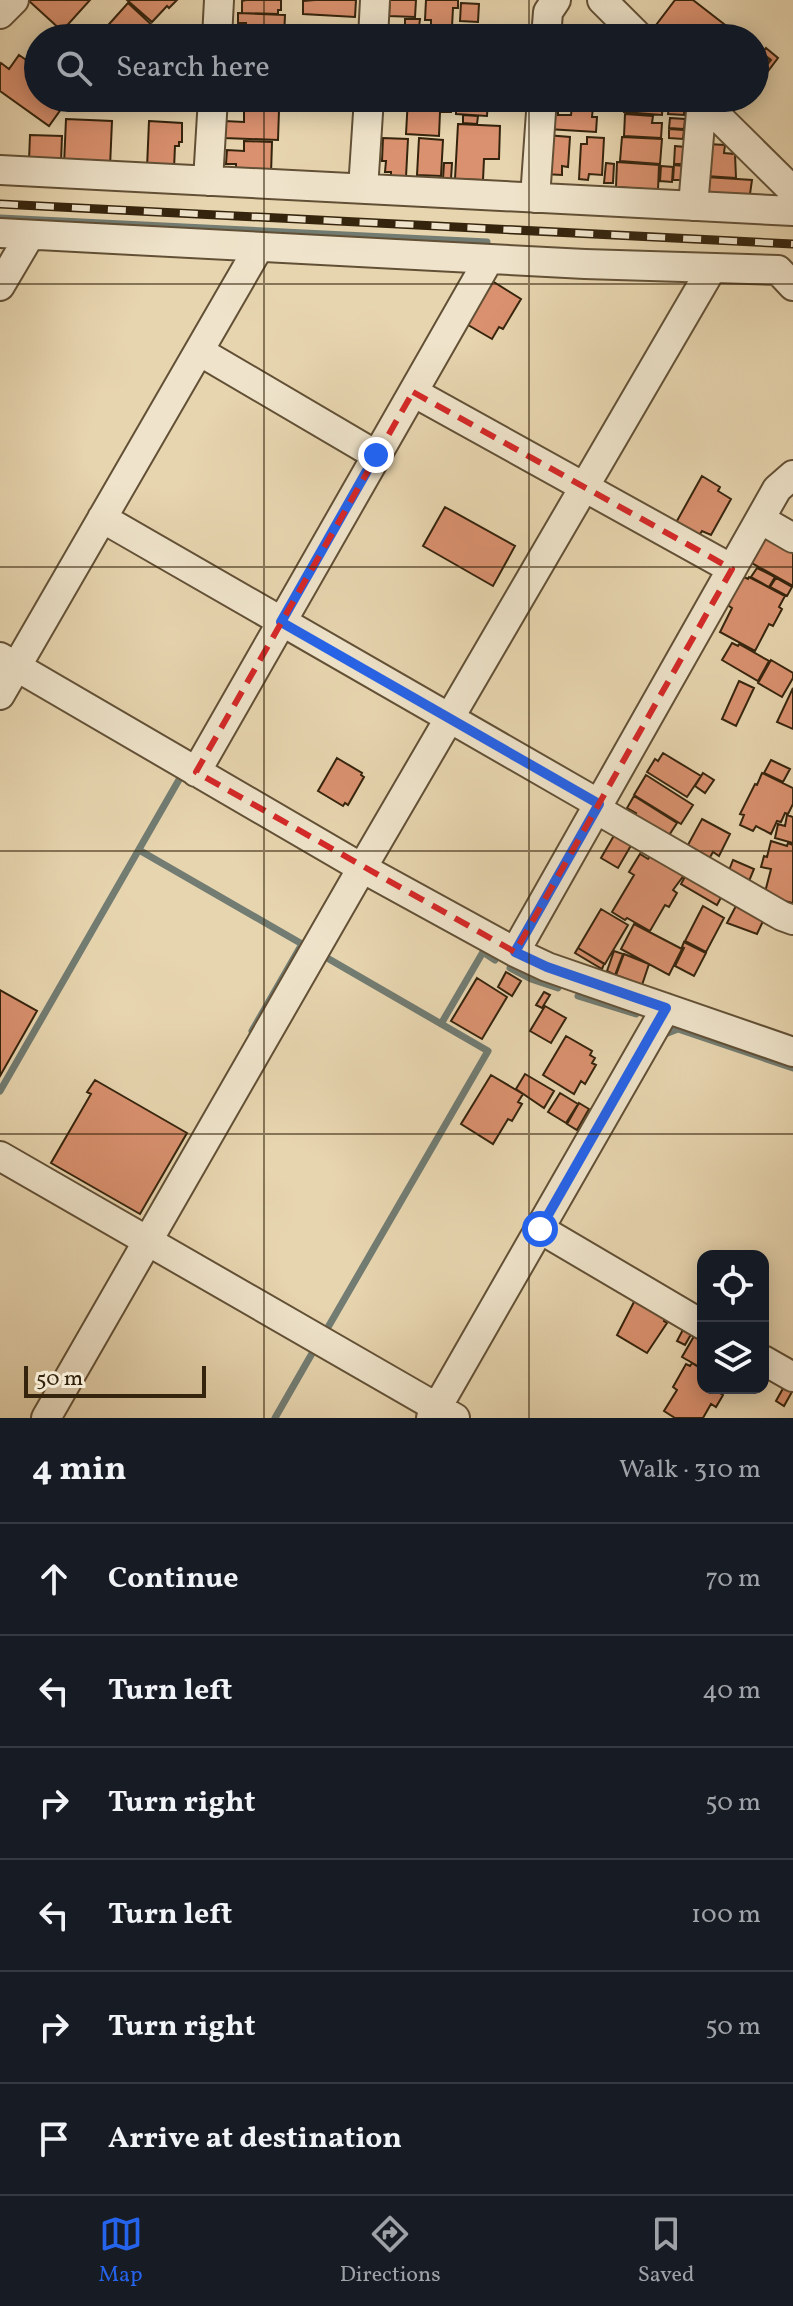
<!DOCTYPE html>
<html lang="en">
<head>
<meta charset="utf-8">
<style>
	:root { --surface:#171b24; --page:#20242c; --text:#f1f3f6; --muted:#9ea1a6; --line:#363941; --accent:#2563eb }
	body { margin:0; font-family:Vollkorn,serif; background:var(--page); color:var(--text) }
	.controls { position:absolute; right:24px; bottom:24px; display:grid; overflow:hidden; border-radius:16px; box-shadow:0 4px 20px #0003 }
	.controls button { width:72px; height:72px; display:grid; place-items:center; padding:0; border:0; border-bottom:2px solid var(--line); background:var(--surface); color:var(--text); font:40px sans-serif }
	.scale { position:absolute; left:24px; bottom:20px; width:182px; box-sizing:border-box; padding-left:8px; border:4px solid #35240d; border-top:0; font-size:22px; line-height:28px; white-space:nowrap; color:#35240d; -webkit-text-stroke:6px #efe4cb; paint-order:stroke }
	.stop { position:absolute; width:24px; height:24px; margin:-18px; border:6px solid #2563eb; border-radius:50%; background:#fff }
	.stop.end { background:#2563eb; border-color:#fff; box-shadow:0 2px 8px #0008 }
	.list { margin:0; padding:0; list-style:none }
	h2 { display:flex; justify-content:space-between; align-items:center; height:104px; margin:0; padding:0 32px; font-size:34px }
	h2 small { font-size:26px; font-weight:400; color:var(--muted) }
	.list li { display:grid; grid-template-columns:52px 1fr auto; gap:24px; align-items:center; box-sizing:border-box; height:112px; padding:0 32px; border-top:2px solid var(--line) }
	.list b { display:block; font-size:30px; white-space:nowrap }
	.list em { font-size:26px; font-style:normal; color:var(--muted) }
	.icon { flex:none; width:44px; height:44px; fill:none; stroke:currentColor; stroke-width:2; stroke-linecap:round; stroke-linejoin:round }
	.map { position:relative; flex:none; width:793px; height:1418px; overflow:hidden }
	.search { position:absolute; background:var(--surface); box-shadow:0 4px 20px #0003; left:24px; right:24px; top:24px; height:88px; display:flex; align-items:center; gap:20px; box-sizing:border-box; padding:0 28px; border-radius:44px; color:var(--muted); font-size:30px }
	.sheet { height:776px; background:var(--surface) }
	nav { display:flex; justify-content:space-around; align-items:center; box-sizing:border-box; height:112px; border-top:2px solid var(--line); background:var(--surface); font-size:22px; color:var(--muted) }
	nav a { display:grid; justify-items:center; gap:4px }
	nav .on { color:var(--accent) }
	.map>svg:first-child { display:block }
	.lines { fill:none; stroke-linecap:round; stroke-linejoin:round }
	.stream { stroke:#727c72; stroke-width:7 }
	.building { fill:#da916f; stroke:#35240d; stroke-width:2 }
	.street-casing { stroke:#625036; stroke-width:32 }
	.street { stroke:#efe4cb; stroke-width:28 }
	.rail-casing { stroke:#35240d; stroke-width:9 }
	.rail { stroke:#efe4cb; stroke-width:6; stroke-dasharray:18; stroke-linecap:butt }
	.route { stroke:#2563eb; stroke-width:10 }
	.marked { fill:none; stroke:#d62828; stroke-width:6; stroke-dasharray:16 10; stroke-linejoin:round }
	.grid { fill:none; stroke:#35240d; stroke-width:2; stroke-opacity:0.55 }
</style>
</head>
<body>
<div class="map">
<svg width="793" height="1418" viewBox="0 0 793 1418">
	<rect width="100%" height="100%" fill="#e7d5af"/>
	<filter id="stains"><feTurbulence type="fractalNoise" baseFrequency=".0025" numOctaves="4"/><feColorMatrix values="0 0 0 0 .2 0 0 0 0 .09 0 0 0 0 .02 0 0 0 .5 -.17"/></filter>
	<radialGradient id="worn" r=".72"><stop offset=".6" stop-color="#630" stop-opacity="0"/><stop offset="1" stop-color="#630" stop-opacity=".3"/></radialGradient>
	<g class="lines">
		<path class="stream" d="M0,218L487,242
			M139,850L302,944L252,1031
			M322,955L488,1051L327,1329
			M510,968L531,979L558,988
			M578,996L636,1014
			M441,1024L483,952L495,960
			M663,1037L665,1034L678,1029L793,1068
			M0,1091L180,778
			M275,1418L314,1350"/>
	</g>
	<path class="building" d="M28,0H90L62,31Z
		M127,0H177L169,8L167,6L152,22Z
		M246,0H281V10H278V14L242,13V1Z
		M315,0H356L355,17L303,14V1Z
		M390,0H416L415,17L389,16Z
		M426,0H458V8H453L452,27H431V20H425Z
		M675,0H693L742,38H664L653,29Z
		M128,3L154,27L144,38H109L102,32Z
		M461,3L479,4L478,22L460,21Z
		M238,13L285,15L284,37L245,36L246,23H238Z
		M405,19H420L419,27L405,26Z
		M402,27L439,29V38H396L402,37Z
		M575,28L614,30L613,38H574Z
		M755,48L770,60L755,80Z
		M766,48L778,58L756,87L755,80L771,60L762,53Z
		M19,55L38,68V98H69L49,126L0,91V65L1,63L9,69Z
		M237,98H283V107L237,106Z
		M384,98H398V110L384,109Z
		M408,98H451V112H440L439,136L406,134Z
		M456,98H488L487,116L456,114Z
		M570,98H609V103L570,101Z
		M625,98H663L662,115L624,112Z
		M550,101H558V115H571L572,106L593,107L592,117H597L596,132L548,129Z
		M669,105L684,106V115L668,114Z
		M244,109L279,110L278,140L224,138L225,121L244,122Z
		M625,114L653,116L652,123H662L661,138L624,136Z
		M463,115L478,116L477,124L463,123Z
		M670,118L685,119L684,129L669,128Z
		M66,119L112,121L110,167L64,165Z
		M149,121L182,123V142H179V146H175L174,169L147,168Z
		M458,124L500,126L499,159H484L483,180L455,179Z
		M669,129L684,130L683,139L669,138Z
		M30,135L62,136L61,163L29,161Z
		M546,135L570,137L568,167L562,166V175L544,174Z
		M587,137L604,138L602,175L589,174L588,180L579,179L581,144H587Z
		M622,137L662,139L660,164L620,161Z
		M383,138L408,139L406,177L391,176V172H385L386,161H382Z
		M419,138L443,140L441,176L417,175Z
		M244,141L272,142L271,174L236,173V164H226L227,150L244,151Z
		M708,144L725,145L724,153L735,154L736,178L706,176Z
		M675,146L685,147L683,164H674Z
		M617,162L659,165L658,190L616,187Z
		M444,163H452L451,179H443Z
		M606,163L614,164L613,183H604Z
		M674,165L683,166L682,180H673Z
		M661,166L673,167L672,182L660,181Z
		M706,177L752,180L750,194H746L745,202L705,193Z
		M489,279L521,299L503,329L499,327L492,339L463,322Z
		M702,476L720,487L718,491L731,499L711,535L702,531L698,537L673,528Z
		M445,507L515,546L493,586L423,546Z
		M765,536L793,551V586L750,562Z
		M757,568L775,577L769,587L751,577Z
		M744,577L748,579L749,577L785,596L779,607L782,609L773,626L769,624L755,651L720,632L732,608L726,604Z
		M776,578L792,587L787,596L770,587Z
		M732,643L738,646L739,644L769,661L758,681L722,660Z
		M771,660L793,673V678L782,697L758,683Z
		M739,681L754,688L736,726L722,719Z
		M793,688V729L777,722Z
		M663,753L701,776L687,797L647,772L655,759L658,761Z
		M337,758L362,773L361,775L364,777L348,805L345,803L343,806L318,791Z
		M771,760L790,769L783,782L764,773Z
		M703,773L714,780L705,793L695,786Z
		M762,773L793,788V804L788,814L785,813L781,822L777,821L771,834L756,826L753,831L740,825L744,815L740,814L755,784L757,785Z
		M646,775L693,805L681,824L634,795Z
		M634,796L677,823L664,843L630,822L636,813L627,808Z
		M787,815L793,817V843L775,838L778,824L785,826Z
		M702,819L730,834L719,856L713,852L705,866L683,854Z
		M616,832L633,842L618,868L601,858Z
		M771,841L787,846L788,843L793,845V903L764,896L771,869L761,867L764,856L767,857Z
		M653,852L687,871L673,890L677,893L669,907L665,905L650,931L627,918L625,920L612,912L634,875L629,872L640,854L648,859Z
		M733,860L754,869L747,886L726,878Z
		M688,871L724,892L717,905L681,884Z
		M737,904L765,917L757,934L727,923Z
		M703,906L724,918L706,952L685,941Z
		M601,909L628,925L605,964L578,948Z
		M634,924L682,949L669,975L621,949Z
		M684,942L706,953L694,976L675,966L684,948L682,947Z
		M578,948L604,964L602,969L575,953Z
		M614,951L623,954L615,975L607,971Z
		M624,954L649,964L642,985L616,975Z
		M506,972L521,981L512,996L498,987Z
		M477,978L507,997L482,1039L451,1021Z
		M0,990L37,1011L0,1076Z
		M544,992L550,995L542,1008L536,1005Z
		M545,1006L566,1018L551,1043L530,1031Z
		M566,1036L592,1051L590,1055L595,1058L592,1063L596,1065L585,1084L581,1081L574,1094L543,1075Z
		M525,1074L554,1091L544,1108L516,1089Z
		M491,1075L523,1094L518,1102L522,1104L512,1121L508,1119L493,1144L461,1124Z
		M95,1080L187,1133L140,1214L51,1163L91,1094L87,1092Z
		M560,1093L578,1104L566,1123L548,1112Z
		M579,1103L589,1109L577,1130L567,1124Z
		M635,1300L665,1318L664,1321L667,1323L647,1353L617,1335Z
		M686,1324L694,1329L685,1345L677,1341Z
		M697,1331L703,1334V1369L682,1357Z
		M692,1363L703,1370V1388H721L718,1392L723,1395L716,1407L711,1404L703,1418H675L664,1411L677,1390L673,1387L686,1364L690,1366Z
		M785,1385L793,1390L784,1406L776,1401Z"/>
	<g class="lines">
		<g class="street-casing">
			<path id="street" d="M602,0L640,38
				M0,14L14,0
				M217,38L219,0
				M373,38L375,0
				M546,38L548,12L556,0
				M699,98L793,191
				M0,170L793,211
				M208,181L213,98
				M363,189L369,98
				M535,198L542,98
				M693,206L702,100
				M0,233L585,264L778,270L793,286
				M0,286L30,235
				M199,351L376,455
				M413,392L732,569
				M102,518L599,804
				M760,519L793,538
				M0,657L362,868L515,952L547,967L793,1052
				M0,695L259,247
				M196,772L489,259
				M596,809L782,916L793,920
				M515,952L777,489L793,475
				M0,1156L455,1418
				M540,1229L703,1325
				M763,1360L793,1377
				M46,1418L362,868L712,268
				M431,1418L666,1008"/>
		</g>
		<use href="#street" class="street"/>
		<g class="rail-casing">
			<path id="rail" d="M0,204L793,244"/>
		</g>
		<use href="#rail" class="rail"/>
	</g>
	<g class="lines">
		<path class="route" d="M376,455L281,622L599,804L515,952L547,967L666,1008L540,1229"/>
	</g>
	<path class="marked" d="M413,392L732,569L515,952L196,772Z"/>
	<path class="grid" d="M264,0V38M529,0V38M264,98V1418M529,98V1418M0,284H793M0,567H793M0,851H793M0,1134H793"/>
	<rect width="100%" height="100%" filter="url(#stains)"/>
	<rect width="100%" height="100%" fill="url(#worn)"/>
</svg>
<div class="controls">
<button><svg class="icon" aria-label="locate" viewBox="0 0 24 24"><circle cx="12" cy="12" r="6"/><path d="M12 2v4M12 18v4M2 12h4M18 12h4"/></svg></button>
<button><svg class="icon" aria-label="layers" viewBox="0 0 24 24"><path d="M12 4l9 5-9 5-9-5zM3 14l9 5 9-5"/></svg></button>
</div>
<div class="scale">50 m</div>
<div class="stop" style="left:540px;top:1229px"></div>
<div class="stop end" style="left:376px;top:455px"></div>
<div class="search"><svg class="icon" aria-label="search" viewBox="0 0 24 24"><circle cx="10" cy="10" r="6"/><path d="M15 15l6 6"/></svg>Search here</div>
</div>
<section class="sheet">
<h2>4 min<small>Walk · 310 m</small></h2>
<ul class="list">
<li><svg class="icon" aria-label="ahead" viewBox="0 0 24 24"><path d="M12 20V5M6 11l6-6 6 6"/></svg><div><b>Continue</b></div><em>70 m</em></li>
<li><svg class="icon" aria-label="left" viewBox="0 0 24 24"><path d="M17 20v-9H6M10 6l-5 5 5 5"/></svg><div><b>Turn left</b></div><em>40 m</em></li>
<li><svg class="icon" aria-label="right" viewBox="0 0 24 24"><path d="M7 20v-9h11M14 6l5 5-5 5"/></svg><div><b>Turn right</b></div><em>50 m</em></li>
<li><svg class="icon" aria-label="left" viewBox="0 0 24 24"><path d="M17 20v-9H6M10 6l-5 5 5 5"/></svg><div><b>Turn left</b></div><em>100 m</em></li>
<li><svg class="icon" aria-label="right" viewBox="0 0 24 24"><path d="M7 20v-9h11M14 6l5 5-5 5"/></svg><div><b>Turn right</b></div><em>50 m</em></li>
<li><svg class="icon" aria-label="arrive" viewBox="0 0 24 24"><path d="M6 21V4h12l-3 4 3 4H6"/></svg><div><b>Arrive at destination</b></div></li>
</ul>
</section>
<nav>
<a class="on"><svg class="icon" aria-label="map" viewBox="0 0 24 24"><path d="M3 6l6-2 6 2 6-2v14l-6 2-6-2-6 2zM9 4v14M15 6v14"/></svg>Map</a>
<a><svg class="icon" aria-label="directions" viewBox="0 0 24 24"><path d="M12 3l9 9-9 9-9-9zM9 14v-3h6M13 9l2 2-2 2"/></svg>Directions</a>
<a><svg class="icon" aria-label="saved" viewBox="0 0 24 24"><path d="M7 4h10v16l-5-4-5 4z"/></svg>Saved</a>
</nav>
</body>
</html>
